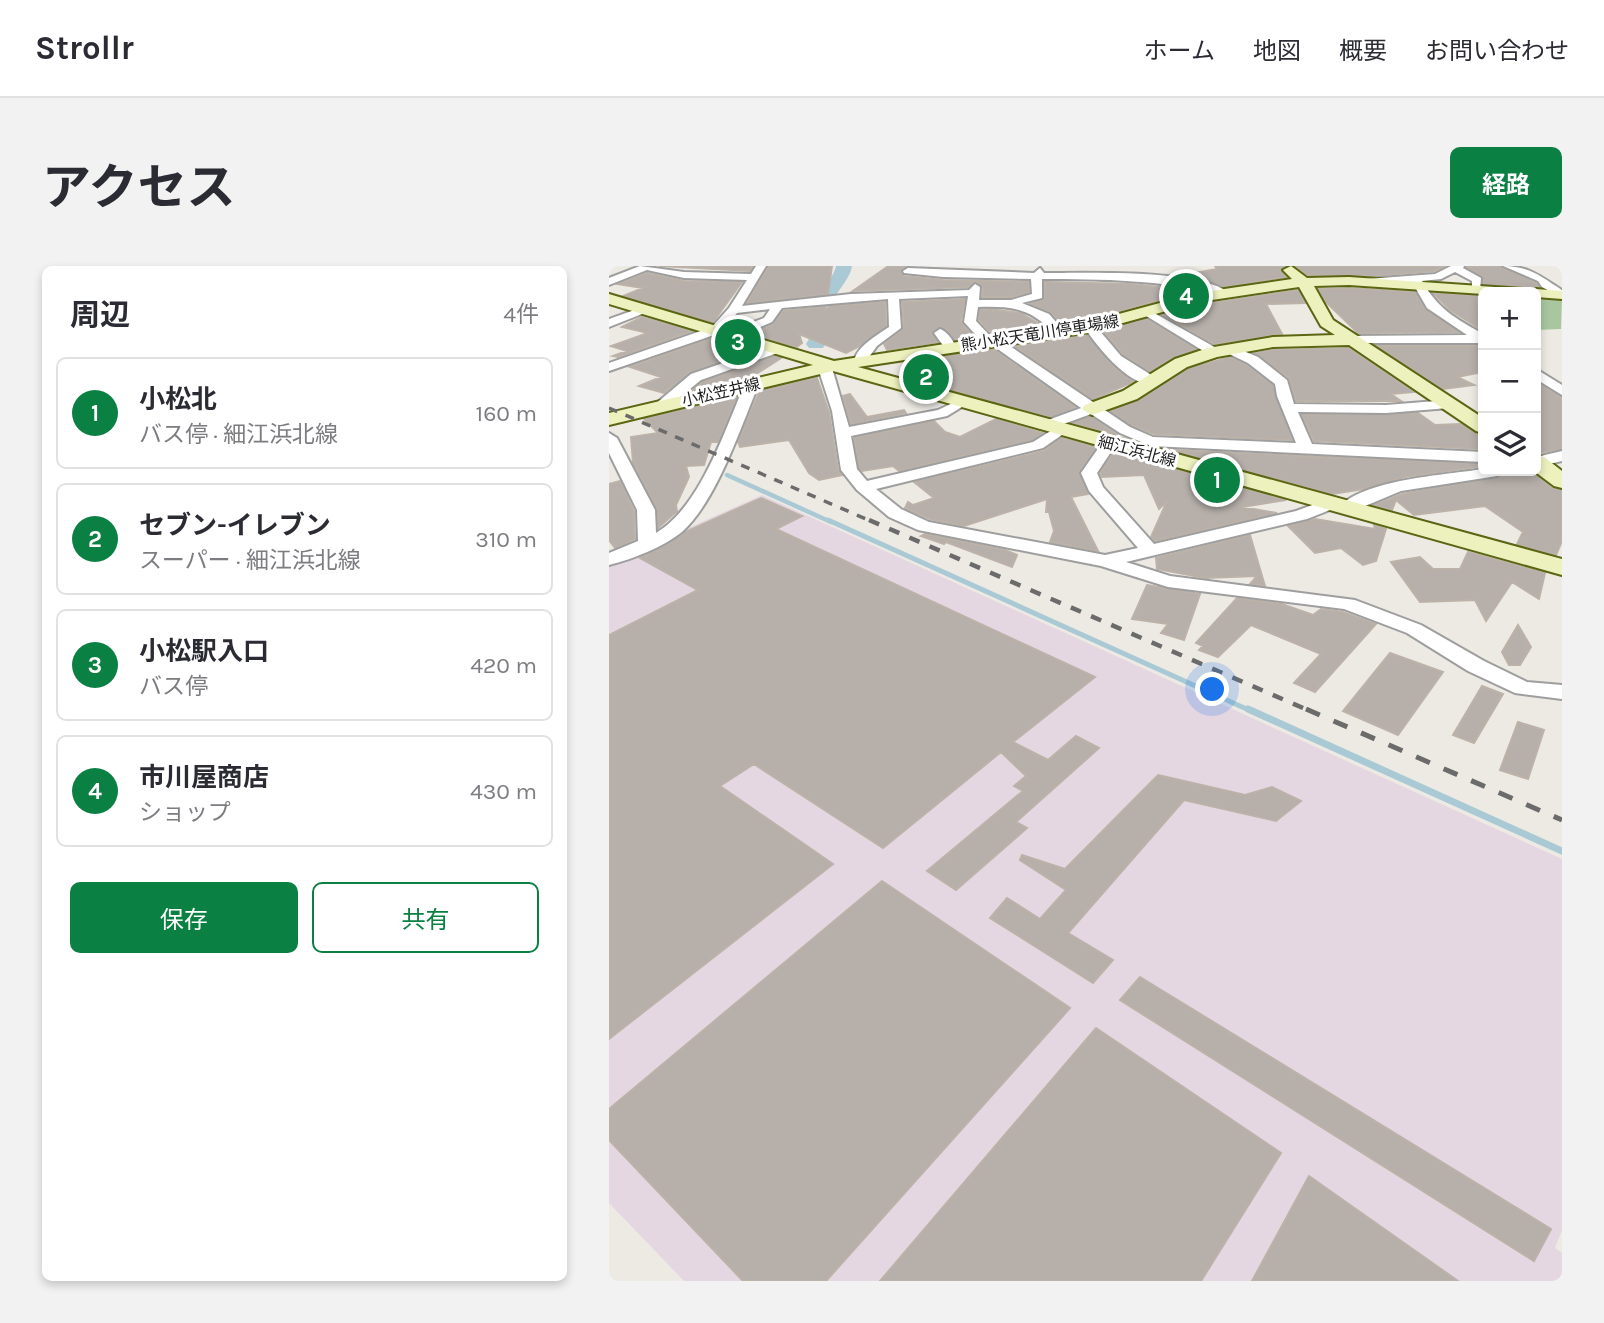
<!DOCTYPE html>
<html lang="ja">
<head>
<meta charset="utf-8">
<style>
	:root { --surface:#fff; --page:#f2f2f3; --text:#2b2b33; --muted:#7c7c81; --line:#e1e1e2; --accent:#0b8043 }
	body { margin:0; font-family:Karla,"Noto Sans JP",sans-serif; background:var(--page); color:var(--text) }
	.controls { position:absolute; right:21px; top:21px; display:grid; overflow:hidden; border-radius:10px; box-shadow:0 4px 10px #0003 }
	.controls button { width:63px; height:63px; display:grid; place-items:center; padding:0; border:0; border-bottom:2px solid var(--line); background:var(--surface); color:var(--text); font:35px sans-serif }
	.you { position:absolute; left:604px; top:424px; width:24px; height:24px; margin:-18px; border:5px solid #fff; border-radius:50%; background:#1a73e8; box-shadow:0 0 0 10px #1a73e833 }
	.badge { display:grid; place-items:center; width:46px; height:46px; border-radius:50%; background:var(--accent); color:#fff; font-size:23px; font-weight:700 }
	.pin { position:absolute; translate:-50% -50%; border:4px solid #fff; box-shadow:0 2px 7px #0006 }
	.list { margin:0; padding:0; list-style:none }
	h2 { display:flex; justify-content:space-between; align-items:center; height:91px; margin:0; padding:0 28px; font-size:30px }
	h2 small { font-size:23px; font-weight:400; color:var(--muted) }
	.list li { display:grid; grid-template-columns:46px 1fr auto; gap:21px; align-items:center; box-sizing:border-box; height:112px; margin:0 14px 14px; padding:0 14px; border:2px solid var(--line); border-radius:10px }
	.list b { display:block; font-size:26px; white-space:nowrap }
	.list p { margin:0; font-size:23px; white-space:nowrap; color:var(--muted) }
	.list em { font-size:23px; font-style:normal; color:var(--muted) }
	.actions { display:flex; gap:14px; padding:21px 28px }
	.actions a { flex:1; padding:16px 0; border:2px solid var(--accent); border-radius:10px; text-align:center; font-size:24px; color:var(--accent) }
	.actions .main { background:var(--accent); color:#fff }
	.icon { flex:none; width:38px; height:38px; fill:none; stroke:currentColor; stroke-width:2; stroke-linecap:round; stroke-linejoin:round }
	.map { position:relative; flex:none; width:953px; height:1015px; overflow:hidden; border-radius:10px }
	header { display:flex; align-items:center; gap:42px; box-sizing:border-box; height:98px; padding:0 35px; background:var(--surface); border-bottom:2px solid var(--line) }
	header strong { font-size:33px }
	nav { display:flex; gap:38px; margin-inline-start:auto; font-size:24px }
	.intro { display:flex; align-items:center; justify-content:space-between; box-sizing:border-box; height:168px; padding:0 42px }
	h1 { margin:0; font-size:49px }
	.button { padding:18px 32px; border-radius:10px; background:var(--accent); color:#fff; font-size:24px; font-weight:700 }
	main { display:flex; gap:42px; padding:0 42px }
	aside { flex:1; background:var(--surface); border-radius:10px; box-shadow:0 4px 10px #0003 }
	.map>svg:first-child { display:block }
	.industrial { fill:#e5d7e2 }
	.forest { fill:#a8c79e }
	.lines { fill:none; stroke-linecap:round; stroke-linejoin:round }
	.stream-far2 { stroke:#a9cad5; stroke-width:4.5 }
	.stream-far1 { stroke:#a9cad5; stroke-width:5 }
	.stream { stroke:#a9cad5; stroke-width:7 }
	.river { fill:#a9cad5; fill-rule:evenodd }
	.building { fill:#b6afaa; stroke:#bcb2a8; stroke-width:2 }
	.street-casing { stroke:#9e9e9e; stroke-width:4 }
	.secondary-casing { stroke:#5a6612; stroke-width:4 }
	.street { fill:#fff; fill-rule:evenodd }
	.secondary { fill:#edf1be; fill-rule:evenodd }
	.rail-far2 { stroke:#6b6b6b; stroke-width:3.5; stroke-dasharray:9 9; stroke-linecap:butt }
	.rail-far1 { stroke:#6b6b6b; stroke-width:4.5; stroke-dasharray:11 11; stroke-linecap:butt }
	.rail { stroke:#6b6b6b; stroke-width:5; stroke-dasharray:15 15; stroke-linecap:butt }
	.labels { text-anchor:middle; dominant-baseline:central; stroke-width:6; stroke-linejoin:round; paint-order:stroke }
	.far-street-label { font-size:16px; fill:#1d1d1d; stroke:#fff }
</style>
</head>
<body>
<header>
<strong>Strollr</strong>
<nav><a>ホーム</a><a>地図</a><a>概要</a><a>お問い合わせ</a></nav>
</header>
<div class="intro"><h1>アクセス</h1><a class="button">経路</a></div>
<main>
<aside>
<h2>周辺<small>4件</small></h2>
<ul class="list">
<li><span class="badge">1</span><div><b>小松北</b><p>バス停 · 細江浜北線</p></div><em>160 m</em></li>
<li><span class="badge">2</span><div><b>セブン-イレブン</b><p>スーパー · 細江浜北線</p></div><em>310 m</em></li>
<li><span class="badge">3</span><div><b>小松駅入口</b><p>バス停</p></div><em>420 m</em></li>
<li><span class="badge">4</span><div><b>市川屋商店</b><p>ショップ</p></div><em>430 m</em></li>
</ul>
<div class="actions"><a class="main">保存</a><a>共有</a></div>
</aside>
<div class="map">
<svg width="953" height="1015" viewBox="0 0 953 1015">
	<rect width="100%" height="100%" fill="#edeae4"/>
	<path class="industrial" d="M153,229L953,593V964L946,982L953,987V1015H75L0,937V297Z"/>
	<path class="forest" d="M934,31H953L952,63L927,64V41Z"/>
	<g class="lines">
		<path class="stream-far2" d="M118,209L222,256"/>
		<path class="stream-far1" d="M219,254L642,445"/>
		<path class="stream" d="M639,443L953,585"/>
		<path class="river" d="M227,0H243C241,15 225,26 223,40C221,57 225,67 214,82H200L197,78C206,65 203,54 205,40C207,26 224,15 227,0Z"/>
	</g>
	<path class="building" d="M50,0H144L141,5Z
		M160,0H223L219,28L138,37Z
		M291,0H297L291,4L295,10L334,14L420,16V26L402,31H373L374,21L366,15L359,21L244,25L278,1Z
		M606,0H676L671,4L677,11L614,21L574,9L608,3Z
		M686,0H836L825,5L763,10L699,9Z
		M890,0L927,17L930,21L919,24L915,20L874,18L873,10L857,1Z
		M38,7L75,15L133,16L104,56L14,30L34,22L9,18Z
		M436,16L524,18L584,25L479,53L452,58L441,46L421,38L435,34Z
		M740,22L806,26L817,44L850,66L749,67L717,36L709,23Z
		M689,24L696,37L657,38L673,68L606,78L554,49L591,39Z
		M824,27L871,30L868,31L873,64L841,44Z
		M356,33L352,56L365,71L346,74L338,64L330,61L322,67L329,76L278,84L275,78L295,62L293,36Z
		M276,36L277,60L249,81L237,87L190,68L193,77L188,81L143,68L164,58L174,45L216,41L215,45L222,40Z
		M381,43L411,47L434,60L383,68L370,54L371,44Z
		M33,51L82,65L9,91L4,90L18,85L2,80L39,67L13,61Z
		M537,53L587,83L565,91L541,105L514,88L494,65Z
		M478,69L504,100L524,116L484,133L406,80Z
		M105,72L144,84L81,106L55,127L30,120L52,111L21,101Z
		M768,80H874V106L848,111L865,119L834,123Z
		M739,82L804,126L782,128L792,135H687L680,112L646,87L664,84Z
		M384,83L466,141L441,151L307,114L317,109L305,95Z
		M166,90L172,92L144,110L83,125L93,116Z
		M621,91L638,99L664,119L683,174L545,168L522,159L502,145L529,135L579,103Z
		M208,112L220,146L229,204L233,209L210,214L200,207L180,174L131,181L129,176L150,126Z
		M927,116L953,132V183L927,187Z
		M241,128L258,151L295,144L297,147L242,158L234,130Z
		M128,131L109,176H102L95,199L77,200L80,211L67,239L68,245L49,262L48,243L24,197L22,171L49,167L35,153Z
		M809,147L826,159L851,158L873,170L874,183L705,175L693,149Z
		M481,151H482L510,170L465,157Z
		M387,153L434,167L423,174L290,205L284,200L253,205L250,202L245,172L325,155L336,166L351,171Z
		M453,172L487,181L470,206L479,228L462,231L489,285L441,276L445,265L440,246H437L438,233L355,260L321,253L296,242L299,236L304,239L325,232L305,216L435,185Z
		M562,184L874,198V200L796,211L755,223L723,228Z
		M505,186L677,234L633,241L668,247L546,275L542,271L558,235L550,243L535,209L493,211L491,207Z
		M923,205L943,222L953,224V275L947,289L908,278L914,266L876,240L805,249L787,234L783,244L765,239L793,228Z
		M11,215L25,245L26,273L6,282L0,274V218Z
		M152,232L193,250L167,263L486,411L404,476L439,494L467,470L490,482L407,556L418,562L347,624L318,605L414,525L405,520L417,510L392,486L274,582L145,498L111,520L224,598L0,773V369L89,324L31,292L59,278L76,266Z
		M706,253L766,263L765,259L777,263L767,295L754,299L732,282L706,287L679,260Z
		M316,268L396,284L408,289L403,301L337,276L335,278L312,270Z
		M641,269L656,320L641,318L648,310L596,312L548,303L547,292Z
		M859,286L936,307L930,333L903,316L877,355L866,334L811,336L782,296L811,291L824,303H851Z
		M538,319L591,328L575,374L552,367L559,358L523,353Z
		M628,332L673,338L704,349L712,343L734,346L767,358L706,426L685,417L712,388L642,359L609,391L590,384L594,380L587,377Z
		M909,359L922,381L911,399H900L893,386Z
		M781,387L834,406L789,469L734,445Z
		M873,420L894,428L865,477L844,469Z
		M909,456L935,464L919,513L891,504Z
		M549,509L636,529L663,521L692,535L667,555L575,534L459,667L504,694L484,717L381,652L398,632L431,653L457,624L411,594L413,589L456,603Z
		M273,615L461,742L217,1015H134L0,874V843Z
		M531,711L942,963L925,995L511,734Z
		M487,762L672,887L592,1015H271Z
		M700,910L849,1015H643Z"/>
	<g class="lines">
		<g class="street-casing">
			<path id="street" d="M31,0L75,6L142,8L147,0H157L133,40L242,28L360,24L366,18L371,21L370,34H402L423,28L422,13L334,11L295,7L294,5L299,2L425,7L431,2L435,7C477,7 588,3 619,26L614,29C554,14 494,13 433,13V32L413,37L440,48L456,66L454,69H446C423,42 403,40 369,41L367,55L383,72H389L521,161L544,171L687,177L668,130L666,118L639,97L616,86V80L620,79L649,91L678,114L685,138L777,139L840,134L847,138L840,142L777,147L689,146L703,178L874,186V196L542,180L511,167L482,148L441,163H431L429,160L431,157L472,142L383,79H376L355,56L359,30L290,33L292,62L268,80L255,98H245C244,83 268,69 280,61L279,33L173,42L163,56L126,72H118V66L155,52L161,43L128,47L111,67L0,105V97L103,61L120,42L138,14L75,12L38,4L0,19V12Z
				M842,0H855L854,2L872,12L871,25H863V15L846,6L832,13L813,15C830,44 846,52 874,68V77H738V71L742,70L858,69L818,42L803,16L758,19L753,16L758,13L826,8Z
				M894,0C921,0 932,11 953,24V32L933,21L929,15Z
				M34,41L38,42V46L0,61V53Z
				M538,43L609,83L611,86L609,89H601L534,48L532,46Z
				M477,58H485L512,90L547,112V118C521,123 488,80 475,61Z
				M331,63C338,65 349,79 346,85H338L325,67Z
				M167,79L171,80V86L92,114L56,143L51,144L44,140L82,108Z
				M216,98L223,102L240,161L329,144L354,132L361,136L338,150L242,170L248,203L258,215L424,176L448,161H458L460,164L434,182L267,223L292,243L320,256L496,289L529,282L480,225L472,207L495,174L500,172L508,177L488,207L494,221L545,278L687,245L720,233L726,234L728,238L726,242L698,253L517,296L561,310L746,334L812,359L875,395L918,416L953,419V433L906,427L859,405L798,367L735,343L559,321L492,300L309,264L280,251L248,224L232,204L223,145L209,102Z
				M927,103L953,119V129L927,113Z
				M142,116L149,120C132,161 107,235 74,265C55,281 24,293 0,299V287L29,275L28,244L0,187V167L8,172L46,244L47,267C91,241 115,166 135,120Z
				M953,185V195L927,201V191Z
				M874,203L896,205L888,210L792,225L737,248L728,243C753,213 837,209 874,203Z"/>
		</g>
		<g class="secondary-casing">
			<path id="secondary" d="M682,0L698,12L740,11L915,23L917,26L874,28L740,19L705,20L724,54L874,152V167L867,165L740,79L664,81L608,91L578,101L528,133L483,149L473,143L476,139L514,125L566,93L599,82L664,71L726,69L712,60L690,21L590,36L481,66L249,101L953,293V309L224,105L0,159V147L204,99L0,38V28L225,95L480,56L588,27L683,13L674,4Z
				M927,23L953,25V33L927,31V26H920Z
				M927,190L935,191L953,205V222L945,220L925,205Z"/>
		</g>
		<use href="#street" class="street"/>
		<use href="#secondary" class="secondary"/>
		<path class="rail-far2" d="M0,142L264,256"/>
		<path class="rail-far1" d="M260,254L701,445"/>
		<path class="rail" d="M697,443L953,554"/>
	</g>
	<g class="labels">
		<g class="far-street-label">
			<text transform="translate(431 67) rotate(-9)">熊小松天竜川停車場線</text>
			<text transform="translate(112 126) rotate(-13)">小松笠井線</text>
			<text transform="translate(528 185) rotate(15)">細江浜北線</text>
		</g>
	</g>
</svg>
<div class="controls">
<button>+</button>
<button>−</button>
<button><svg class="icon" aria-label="layers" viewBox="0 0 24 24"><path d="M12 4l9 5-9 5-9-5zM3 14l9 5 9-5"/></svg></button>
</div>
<div class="you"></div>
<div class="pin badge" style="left:608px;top:214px">1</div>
<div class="pin badge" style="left:317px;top:111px">2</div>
<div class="pin badge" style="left:129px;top:76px">3</div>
<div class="pin badge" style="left:577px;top:30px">4</div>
</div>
</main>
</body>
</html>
